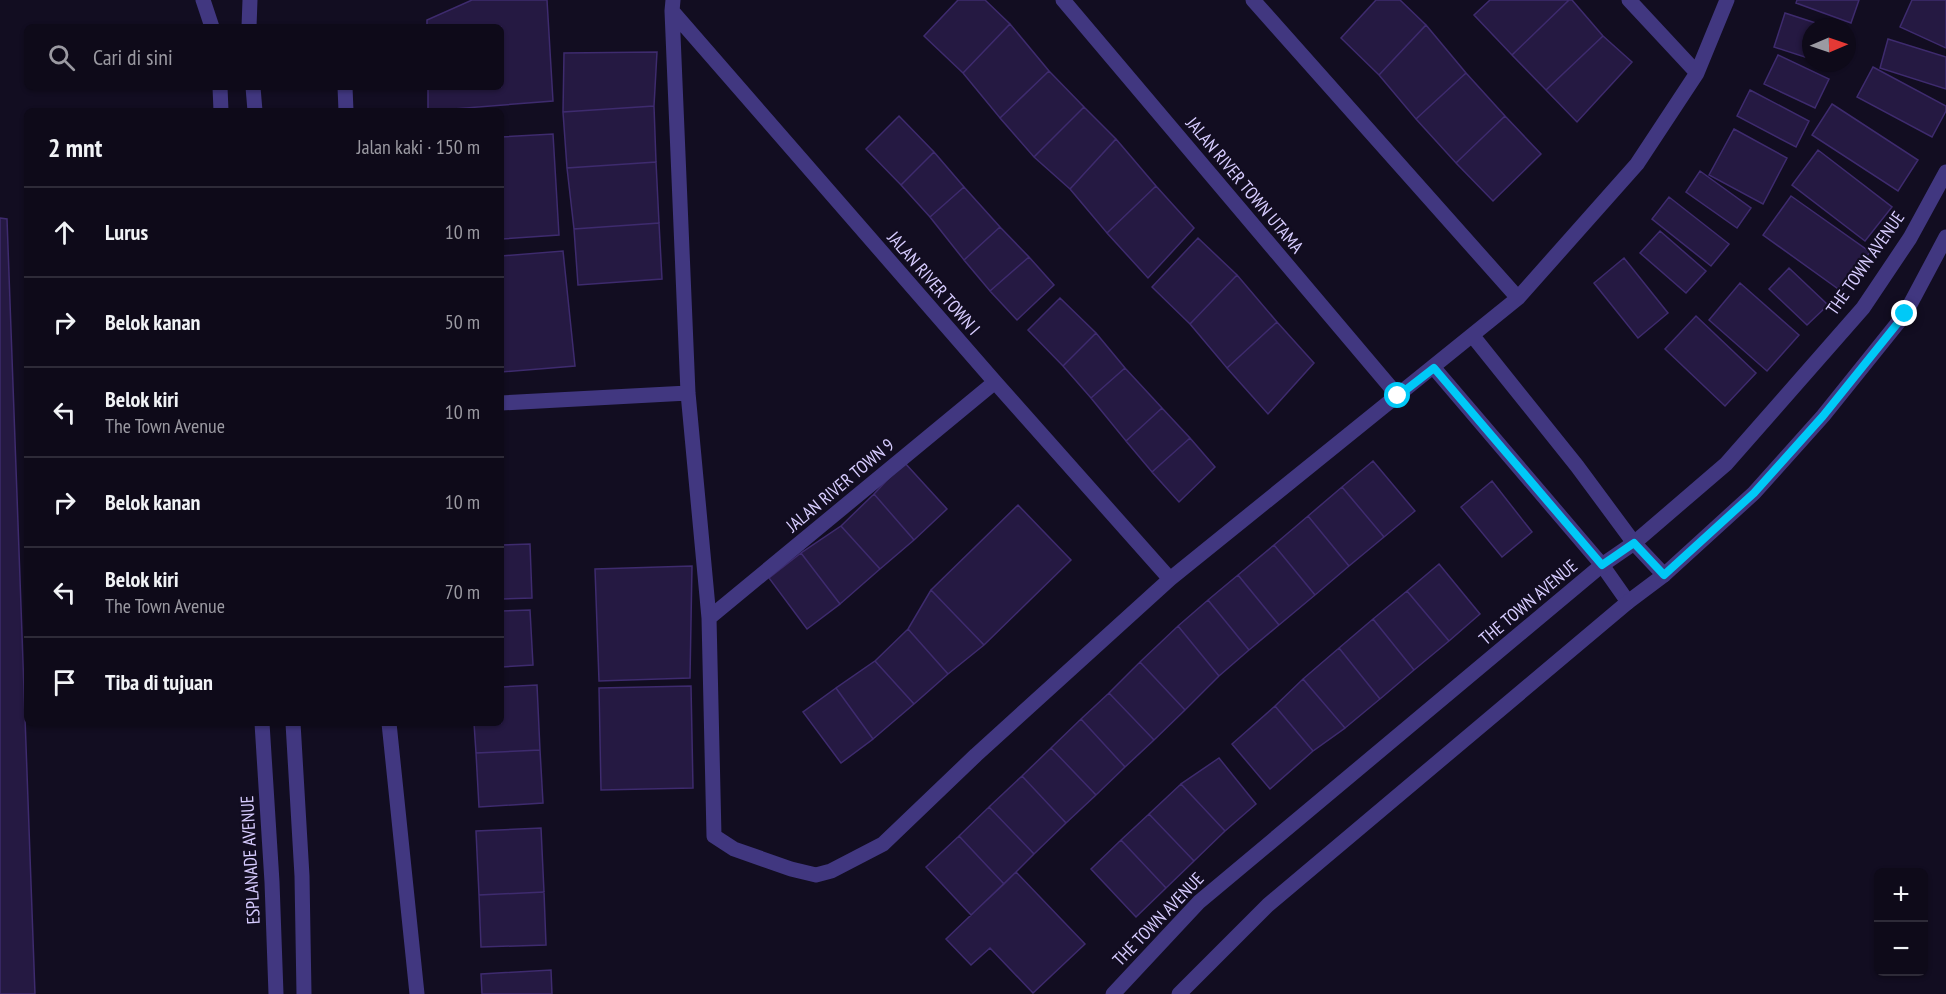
<!DOCTYPE html>
<html lang="id">
<head>
<meta charset="utf-8">
<style>
	:root { --surface:#0e0a19; --page:#171322; --text:#f1f3f6; --muted:#9b9aa2; --line:#2e2b38 }
	body { margin:0; font-family:"PT Sans Narrow",sans-serif; background:var(--page); color:var(--text) }
	.controls { position:absolute; right:18px; bottom:18px; display:grid; overflow:hidden; border-radius:9px; box-shadow:0 2px 4px #0004 }
	.controls button { width:54px; height:54px; display:grid; place-items:center; padding:0; border:0; border-bottom:2px solid var(--line); background:var(--surface); color:var(--text); font:30px sans-serif }
	.compass { position:absolute; left:1802px; top:18px; width:54px; height:54px; border-radius:50%; background:var(--surface); box-shadow:0 2px 4px #0004; rotate:88deg }
	.stop { position:absolute; width:18px; height:18px; margin:-14px; border:4px solid #00c9f7; border-radius:50%; background:#fff }
	.stop.end { background:#00c9f7; border-color:#fff; box-shadow:0 2px 6px #0008 }
	.list { margin:0; padding:0; list-style:none }
	h2 { display:flex; justify-content:space-between; align-items:center; height:78px; margin:0; padding:0 24px; font-size:26px }
	h2 small { font-size:20px; font-weight:400; color:var(--muted) }
	.list li { display:grid; grid-template-columns:39px 1fr auto; gap:18px; align-items:center; box-sizing:border-box; height:90px; padding:0 24px; border-top:2px solid var(--line) }
	.list b { display:block; font-size:22px; white-space:nowrap }
	.list p { margin:0; font-size:20px; white-space:nowrap; color:var(--muted) }
	.list em { font-size:20px; font-style:normal; color:var(--muted) }
	.icon { flex:none; width:33px; height:33px; fill:none; stroke:currentColor; stroke-width:2; stroke-linecap:round; stroke-linejoin:round }
	.map { position:relative; flex:none; width:1946px; height:994px; overflow:hidden }
	.search { position:absolute; background:var(--surface); box-shadow:0 2px 4px #0004; left:24px; top:24px; width:480px; height:66px; display:flex; align-items:center; gap:15px; box-sizing:border-box; padding:0 21px; border-radius:9px; color:var(--muted); font-size:22px }
	.panel { position:absolute; background:var(--surface); box-shadow:0 2px 4px #0004; left:24px; top:108px; width:480px; height:618px; border-radius:9px }
	.map>svg:first-child { display:block }
	.building { fill:#251942; stroke:#3e2b6e; stroke-width:1.5 }
	.lines { fill:none; stroke-linecap:round; stroke-linejoin:round }
	.minor { stroke:#413780; stroke-width:15 }
	.tertiary { stroke:#413780; stroke-width:15 }
	.route { stroke:#00c9f7; stroke-width:8 }
	.labels { text-anchor:middle; dominant-baseline:central; stroke-width:4.5; stroke-linejoin:round; paint-order:stroke }
	.street-label { font-size:18px; fill:#d7ccff; stroke:#120d21 }
</style>
</head>
<body>
<div class="map">
<svg width="1946" height="994" viewBox="0 0 1946 994">
	<rect width="100%" height="100%" fill="#120d21"/>
	<path class="building" d="M472,0H547L553,101L428,111V87H501V27H427V20Z
		M958,0H985L1010,24L963,73L924,36Z
		M1376,0H1400L1426,25L1379,75L1341,38Z
		M1490,0H1569L1512,55L1474,15Z
		M1569,0H1572L1603,36L1546,90L1512,55Z
		M1797,0H1859L1851,23L1796,3Z
		M1912,0H1946V48L1900,27Z
		M1785,13L1828,27H1811V59L1774,47Z
		M1010,24L1049,71L1000,118L963,73Z
		M1426,25L1466,73L1416,119L1379,75Z
		M1603,36L1632,62L1577,122L1546,90Z
		M1888,39L1946,57V89L1880,68Z
		M657,52L654,106L563,112L564,53Z
		M1778,55L1829,79L1815,108L1764,84Z
		M1824,63H1840L1839,68Z
		M1873,67L1946,106V111L1932,137L1857,97Z
		M1049,71L1084,107L1034,157L1000,118Z
		M1466,73L1505,116L1456,163L1416,119Z
		M1750,90L1809,121L1796,147L1737,116Z
		M1832,104L1918,160L1898,191L1812,135Z
		M654,106L656,162L567,168L563,112Z
		M1084,107L1116,139L1070,189L1034,157Z
		M899,116L934,152L901,185L866,149Z
		M1505,116L1541,154L1493,201L1456,163Z
		M1734,129L1787,158L1763,204L1709,175Z
		M553,134L559,235L501,239V137Z
		M1116,139L1156,186L1107,233L1070,189Z
		M1818,150L1892,207L1865,241L1792,185Z
		M934,152L964,187L930,217L901,185Z
		M656,162L659,223L574,229L567,168Z
		M1700,171L1751,208L1737,228L1686,192Z
		M1156,186L1194,228L1148,278L1107,233Z
		M964,187L1000,227L964,260L930,217Z
		M1791,196L1870,252L1841,291L1763,235Z
		M1669,197L1729,244L1711,266L1652,219Z
		M0,218L7,219L35,994H0Z
		M659,223L662,279L578,285L574,229Z
		M1000,227L1029,257L990,291L964,260Z
		M1660,231L1706,271L1686,293L1640,253Z
		M1198,238L1237,275L1190,324L1152,287Z
		M563,251L575,366L501,372V256Z
		M1029,257L1054,285L1017,320L990,291Z
		M1624,258L1668,313L1638,338L1594,283Z
		M1789,268L1828,305L1807,325L1769,289Z
		M1237,275L1277,322L1227,368L1190,324Z
		M1740,283L1799,335L1767,371L1709,320Z
		M1060,298L1096,333L1063,366L1028,330Z
		M1696,316L1756,373L1725,406L1665,349Z
		M1277,322L1314,363L1268,414L1227,368Z
		M1096,333L1125,368L1091,398L1063,366Z
		M1125,368L1162,408L1126,441L1091,398Z
		M1162,408L1190,438L1152,472L1126,441Z
		M1190,438L1215,467L1179,502L1152,472Z
		M1373,461L1415,511L1384,537L1342,487Z
		M904,462L947,509L914,540L874,494Z
		M1492,481L1532,532L1502,557L1461,507Z
		M1342,487L1384,537L1349,566L1308,516Z
		M874,494L914,540L880,569L841,526Z
		M1018,505L1071,560L984,645L931,590Z
		M1308,516L1349,566L1315,595L1274,545Z
		M841,526L880,569L840,604L801,553Z
		M530,544L532,598L501,599V545Z
		M1274,545L1315,595L1279,625L1238,575Z
		M801,553L840,604L807,629L769,578Z
		M1439,564L1480,614L1449,641L1407,591Z
		M692,566L690,678L599,681L595,569Z
		M1238,575L1279,625L1249,650L1208,600Z
		M931,590L984,645L948,674L908,629Z
		M1407,591L1449,641L1414,670L1373,619Z
		M1208,600L1249,650L1219,676L1178,626Z
		M530,610L533,665L501,667V611Z
		M1373,619L1414,670L1380,699L1339,648Z
		M1178,626L1219,676L1185,710L1140,662Z
		M908,629L948,674L914,704L875,661Z
		M1339,648L1380,699L1345,728L1303,679Z
		M875,661L914,704L873,739L836,688Z
		M1140,662L1185,710L1154,740L1109,693Z
		M1303,679L1345,728L1313,751L1275,706Z
		M537,685L540,750L476,753L474,723H501V687Z
		M691,686L693,788L601,790L599,688Z
		M836,688L873,739L841,763L803,712Z
		M1109,693L1154,740L1125,767L1081,719Z
		M1275,706L1313,751L1270,789L1232,744Z
		M1081,719L1125,767L1096,795L1051,748Z
		M1051,748L1096,795L1066,823L1022,776Z
		M540,750L543,803L479,807L476,753Z
		M1219,758L1256,804L1225,831L1181,784Z
		M1022,776L1066,823L1034,854L989,807Z
		M1181,784L1225,831L1194,861L1149,814Z
		M989,807L1034,854L1004,884L959,836Z
		M1149,814L1194,861L1166,888L1121,840Z
		M541,828L544,892L479,895L476,831Z
		M959,836L1004,884L971,915L926,867Z
		M1121,840L1166,888L1136,917L1091,869Z
		M1016,872L1085,944L1033,993L990,948L971,965L946,939Z
		M544,892L546,945L481,947L479,895Z
		M551,970L552,994H482L481,974Z"/>
	<g class="lines">
		<path class="minor" d="M673,0L672,11L688,393L709,618L714,836L734,849L791,869L816,875L831,871L883,844L976,755L1170,579L1518,298L1637,164L1697,73L1727,0
			M1063,0L1398,396
			M1253,0L1518,298
			M1629,0L1697,73
			M672,11L995,382L1170,579
			M345,87L346,111
			M1472,335L1577,466L1634,543L1664,575
			M1434,368L1602,565L1628,602
			M501,403L688,393
			M709,618L995,382
			M389,723L417,994"/>
		<path class="tertiary" d="M203,0L212,27
			M249,27L250,0
			M220,87L221,111
			M253,87L255,111
			M262,723L272,882L276,994
			M293,723L302,876L304,994
			M1113,994L1199,902L1602,565L1634,543L1726,464L1863,308L1910,238L1946,172
			M1179,994L1268,905L1628,602L1664,575L1754,493L1823,416L1905,314L1946,237"/>
	</g>
	<g class="lines">
		<path class="route" d="M1398,396L1434,368L1602,565L1634,543L1664,575L1754,493L1823,416L1905,314"/>
	</g>
	<g class="labels">
		<g class="street-label">
			<text transform="translate(1245 185) rotate(50)">JALAN RIVER TOWN UTAMA</text>
			<text transform="translate(1865 263) rotate(-55)">THE TOWN AVENUE</text>
			<text transform="translate(934 283) rotate(49)">JALAN RIVER TOWN I</text>
			<text transform="translate(840 485) rotate(-40)">JALAN RIVER TOWN 9</text>
			<text transform="translate(1528 602) rotate(-40)">THE TOWN AVENUE</text>
			<text transform="translate(250 860) rotate(-93)">ESPLANADE AVENUE</text>
			<text transform="translate(1158 919) rotate(-46)">THE TOWN AVENUE</text>
		</g>
	</g>
</svg>
<div class="controls">
<button>+</button>
<button>−</button>
</div>
<svg class="compass" viewBox="-18 -18 36 36"><path d="M0-13l5 13h-10z" fill="#e53935"/><path d="M0 13l5-13h-10z" fill="#9b9aa2"/></svg>
<div class="stop" style="left:1398px;top:396px"></div>
<div class="stop end" style="left:1905px;top:314px"></div>
<div class="search"><svg class="icon" aria-label="search" viewBox="0 0 24 24"><circle cx="10" cy="10" r="6"/><path d="M15 15l6 6"/></svg>Cari di sini</div>
<section class="panel">
<h2>2 mnt<small>Jalan kaki · 150 m</small></h2>
<ul class="list">
<li><svg class="icon" aria-label="ahead" viewBox="0 0 24 24"><path d="M12 20V5M6 11l6-6 6 6"/></svg><div><b>Lurus</b></div><em>10 m</em></li>
<li><svg class="icon" aria-label="right" viewBox="0 0 24 24"><path d="M7 20v-9h11M14 6l5 5-5 5"/></svg><div><b>Belok kanan</b></div><em>50 m</em></li>
<li><svg class="icon" aria-label="left" viewBox="0 0 24 24"><path d="M17 20v-9H6M10 6l-5 5 5 5"/></svg><div><b>Belok kiri</b><p>The Town Avenue</p></div><em>10 m</em></li>
<li><svg class="icon" aria-label="right" viewBox="0 0 24 24"><path d="M7 20v-9h11M14 6l5 5-5 5"/></svg><div><b>Belok kanan</b></div><em>10 m</em></li>
<li><svg class="icon" aria-label="left" viewBox="0 0 24 24"><path d="M17 20v-9H6M10 6l-5 5 5 5"/></svg><div><b>Belok kiri</b><p>The Town Avenue</p></div><em>70 m</em></li>
<li><svg class="icon" aria-label="arrive" viewBox="0 0 24 24"><path d="M6 21V4h12l-3 4 3 4H6"/></svg><div><b>Tiba di tujuan</b></div></li>
</ul>
</section>
</div>
</body>
</html>
